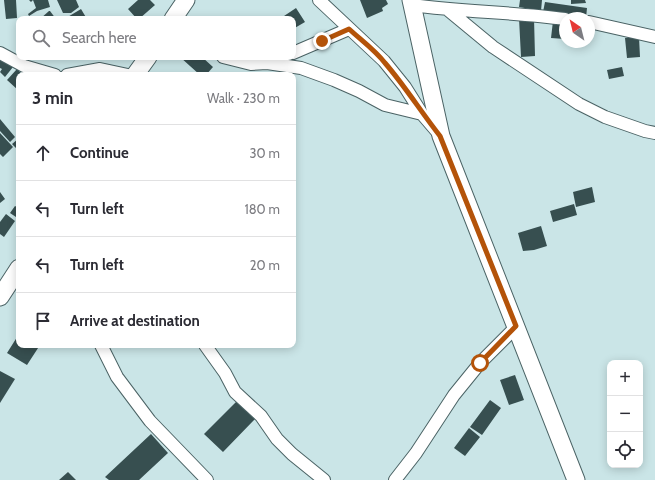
<!DOCTYPE html>
<html lang="en">
<head>
<meta charset="utf-8">
<style>
	:root { --surface:#fff; --page:#f7f7f7; --text:#2b2b33; --muted:#7c7c81; --line:#e1e1e2 }
	body { margin:0; font-family:Cabin,sans-serif; background:var(--page); color:var(--text) }
	.controls { position:absolute; right:12px; bottom:12px; display:grid; overflow:hidden; border-radius:8px; box-shadow:0 2px 10px #0003 }
	.controls button { width:36px; height:36px; display:grid; place-items:center; padding:0; border:0; border-bottom:1px solid var(--line); background:var(--surface); color:var(--text); font:20px sans-serif }
	.compass { position:absolute; left:559px; top:12px; width:36px; height:36px; border-radius:50%; background:var(--surface); box-shadow:0 2px 10px #0003; rotate:325deg }
	.stop { position:absolute; width:12px; height:12px; margin:-9px; border:3px solid #b45309; border-radius:50%; background:#fff }
	.stop.end { background:#b45309; border-color:#fff; box-shadow:0 1px 4px #0008 }
	.list { margin:0; padding:0; list-style:none }
	h2 { display:flex; justify-content:space-between; align-items:center; height:52px; margin:0; padding:0 16px; font-size:17px }
	h2 small { font-size:13px; font-weight:400; color:var(--muted) }
	.list li { display:grid; grid-template-columns:26px 1fr auto; gap:12px; align-items:center; box-sizing:border-box; height:56px; padding:0 16px; border-top:1px solid var(--line) }
	.list b { display:block; font-size:15px; white-space:nowrap }
	.list em { font-size:13px; font-style:normal; color:var(--muted) }
	.icon { flex:none; width:22px; height:22px; fill:none; stroke:currentColor; stroke-width:2; stroke-linecap:round; stroke-linejoin:round }
	.map { position:relative; flex:none; width:655px; height:480px; overflow:hidden }
	.search { position:absolute; background:var(--surface); box-shadow:0 2px 10px #0003; left:16px; top:16px; width:280px; height:44px; display:flex; align-items:center; gap:10px; box-sizing:border-box; padding:0 14px; border-radius:8px; color:var(--muted); font-size:15px }
	.panel { position:absolute; background:var(--surface); box-shadow:0 2px 10px #0003; left:16px; top:72px; width:280px; height:276px; border-radius:8px }
	.map>svg:first-child { display:block }
	.building { fill:#374f50 }
	.lines { fill:none; stroke-linecap:round; stroke-linejoin:round }
	.street-casing { stroke:#4b6365; stroke-width:14 }
	.secondary-casing { stroke:#4b6365; stroke-width:19 }
	.street { stroke:#fff; stroke-width:12 }
	.secondary { stroke:#fff; stroke-width:17 }
	.route { stroke:#b45309; stroke-width:5 }
</style>
</head>
<body>
<div class="map">
<svg width="655" height="480" viewBox="0 0 655 480">
	<rect width="100%" height="100%" fill="#cae5e7"/>
	<path class="building" d="M4,0H16L17,18L6,19Z
		M29,0H48L50,7L37,11L29,16L28,14L36,8L33,0L31,2Z
		M57,0H76L79,7L71,13H63Z
		M138,0H150L155,5L139,19H137L128,9Z
		M360,0H386L388,4L382,8L383,11L367,18Z
		M520,0H542L541,11L519,7Z
		M571,0H585L586,3L571,4Z
		M545,2L587,8L586,18L543,12Z
		M296,8L305,22L293,29V19H282L281,18Z
		M81,9L87,19H67L66,18Z
		M50,11L56,19H40L49,11Z
		M519,18H534L535,56L521,57Z
		M553,21L565,23V39L551,38Z
		M639,37L640,57L627,58L625,38Z
		M0,57L13,67L5,77L0,72L2,69L0,68Z
		M180,57H202L213,67L206,75H200Z
		M622,67L624,76L609,79L607,70Z
		M17,69L23,75H19L18,90L7,80Z
		M0,119L15,137L10,142L0,131Z
		M0,133L13,147L3,157L0,154Z
		M18,139L19,140V151L12,144Z
		M592,187L595,202L576,207L573,192Z
		M0,192L5,199L0,203Z
		M574,204L577,215L553,222L550,211Z
		M15,206L19,208V219L10,213Z
		M6,214L15,221L4,237L0,234V222Z
		M541,226L547,246L534,250L523,251L518,233Z
		M19,334V345H40L27,365L7,353Z
		M0,371L15,379L0,403Z
		M515,375L524,400L509,405L500,380Z
		M490,400L501,408L482,435L470,427Z
		M237,401L255,419L223,452L204,434Z
		M469,428L480,437L465,456L454,448Z
		M151,434L168,453L139,480H109L105,477Z
		M68,472L76,480H59Z"/>
	<g class="lines">
		<g class="street-casing">
			<path id="street" d="M319,0L384,61L405,87L422,114L440,135
				M412,5C463,12 514,12 565,19
				M447,9L493,47L579,104L605,117L645,131L655,133
				M589,22L655,37
				M0,53L24,66L55,75
				M293,53L349,29
				M223,57L251,64L267,63L301,68L334,80L359,91L385,105L422,114
				M67,75L100,69L128,75
				M101,345L117,377L150,421L207,480
				M205,345L225,373L235,392L261,416L277,439L292,454L324,480
				M395,480L416,453L454,395L480,363L517,326"/>
		</g>
		<g class="secondary-casing">
			<path id="secondary" d="M411,0L441,136L576,480
				M173,19L186,0
				M135,75L148,57
				M0,297L19,268"/>
		</g>
		<use href="#street" class="street"/>
		<use href="#secondary" class="secondary"/>
	</g>
	<g class="lines">
		<path class="route" d="M322,41L349,29C361,40 375,50 385,63C405,86 421,112 440,136L516,326L480,363"/>
	</g>
</svg>
<div class="controls">
<button>+</button>
<button>−</button>
<button><svg class="icon" aria-label="locate" viewBox="0 0 24 24"><circle cx="12" cy="12" r="6"/><path d="M12 2v4M12 18v4M2 12h4M18 12h4"/></svg></button>
</div>
<svg class="compass" viewBox="-18 -18 36 36"><path d="M0-13l5 13h-10z" fill="#e53935"/><path d="M0 13l5-13h-10z" fill="#7c7c81"/></svg>
<div class="stop" style="left:480px;top:363px"></div>
<div class="stop end" style="left:322px;top:41px"></div>
<div class="search"><svg class="icon" aria-label="search" viewBox="0 0 24 24"><circle cx="10" cy="10" r="6"/><path d="M15 15l6 6"/></svg>Search here</div>
<section class="panel">
<h2>3 min<small>Walk · 230 m</small></h2>
<ul class="list">
<li><svg class="icon" aria-label="ahead" viewBox="0 0 24 24"><path d="M12 20V5M6 11l6-6 6 6"/></svg><div><b>Continue</b></div><em>30 m</em></li>
<li><svg class="icon" aria-label="left" viewBox="0 0 24 24"><path d="M17 20v-9H6M10 6l-5 5 5 5"/></svg><div><b>Turn left</b></div><em>180 m</em></li>
<li><svg class="icon" aria-label="left" viewBox="0 0 24 24"><path d="M17 20v-9H6M10 6l-5 5 5 5"/></svg><div><b>Turn left</b></div><em>20 m</em></li>
<li><svg class="icon" aria-label="arrive" viewBox="0 0 24 24"><path d="M6 21V4h12l-3 4 3 4H6"/></svg><div><b>Arrive at destination</b></div></li>
</ul>
</section>
</div>
</body>
</html>
